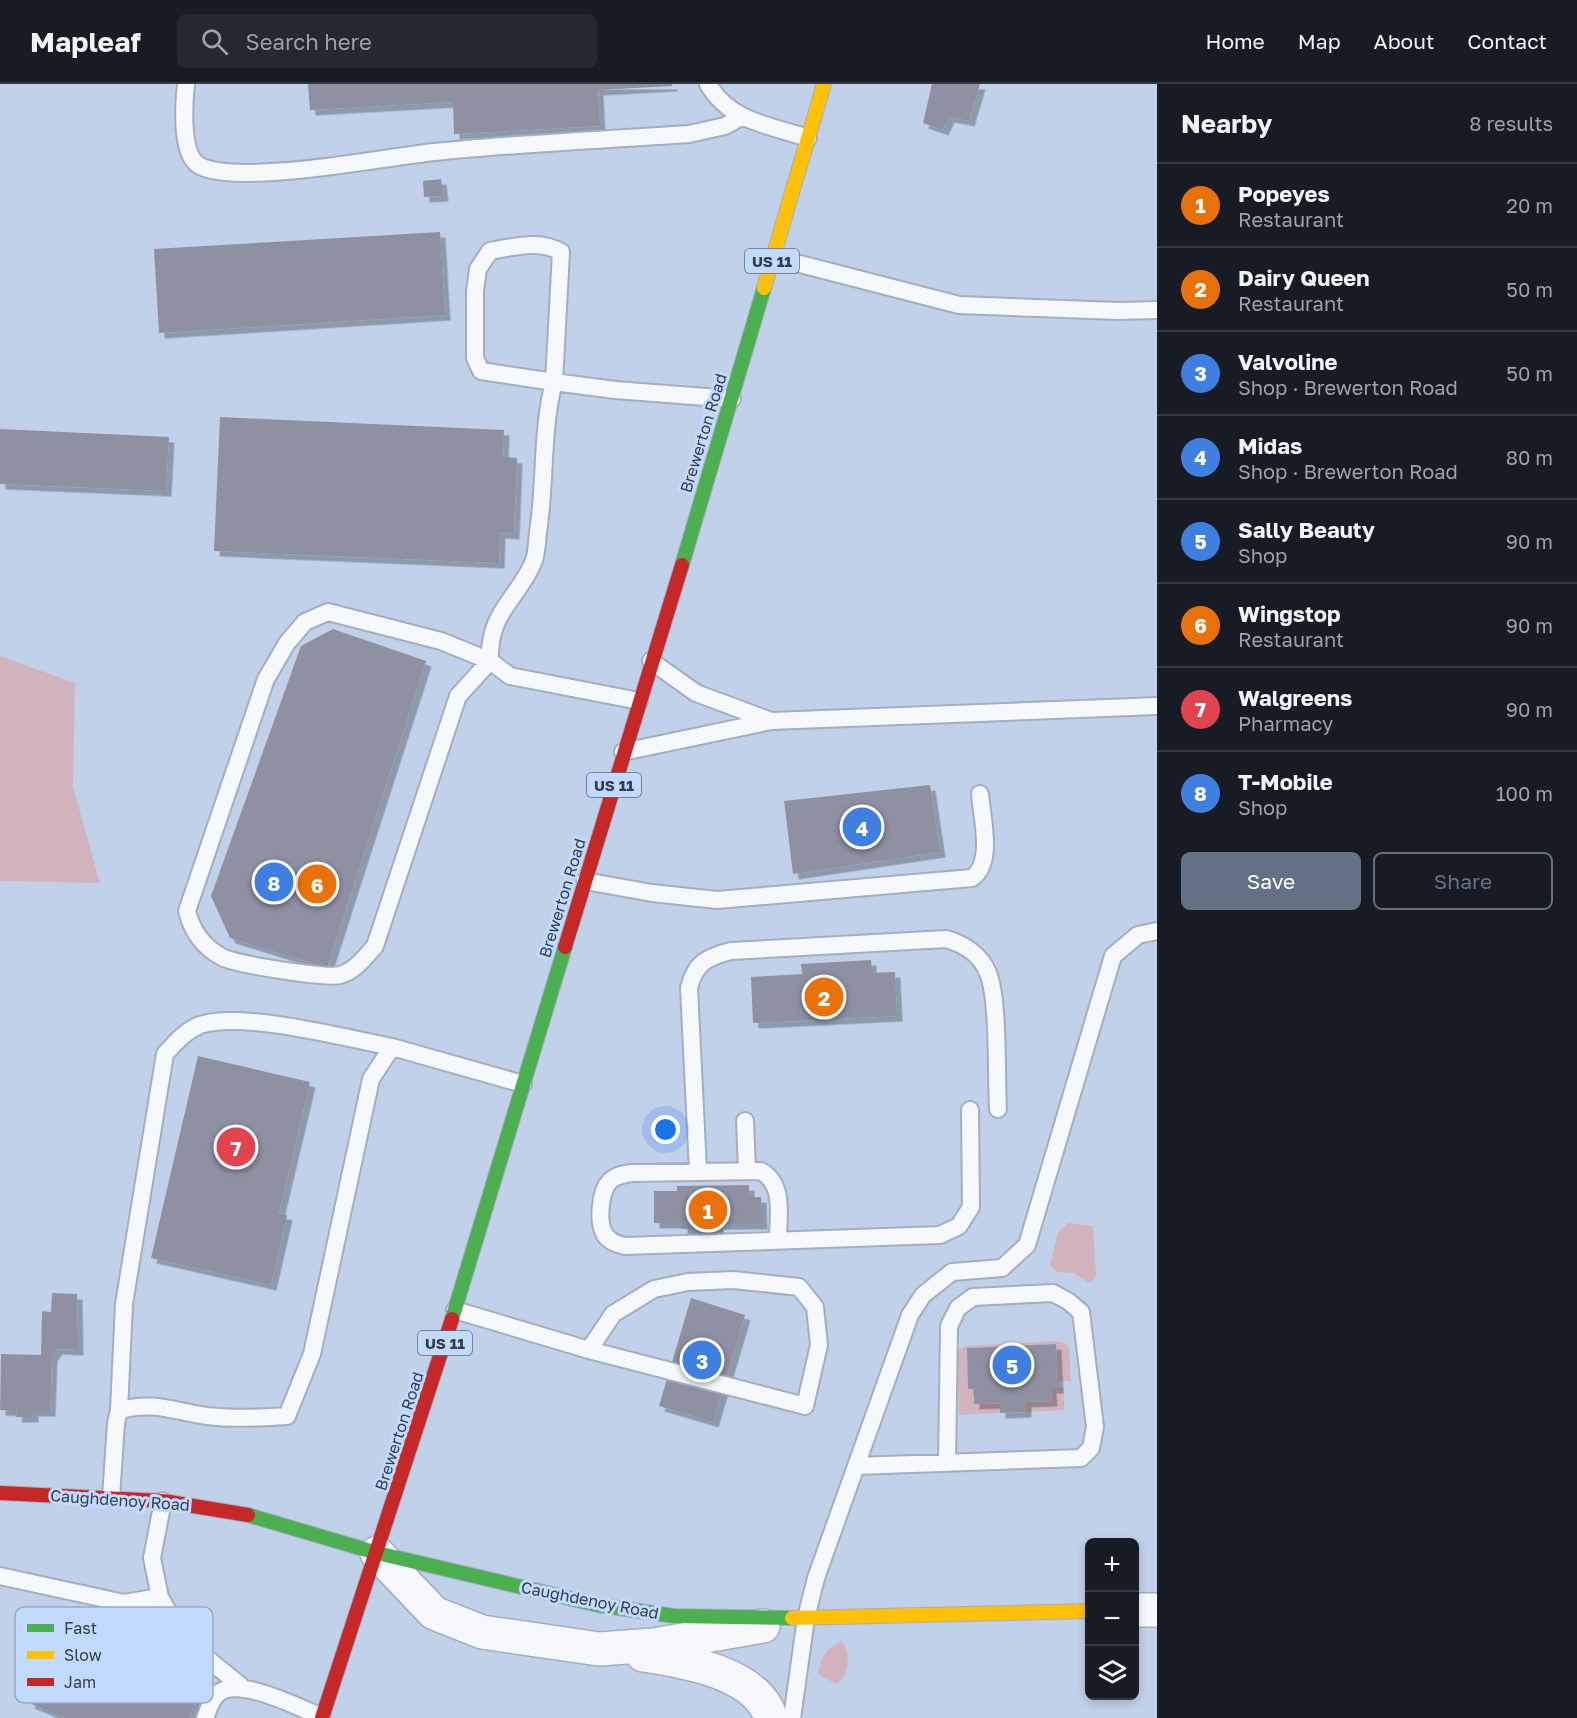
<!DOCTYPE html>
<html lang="en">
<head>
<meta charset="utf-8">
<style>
	:root { --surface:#171b24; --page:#242831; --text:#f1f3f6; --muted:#9ea1a6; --line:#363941; --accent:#647185 }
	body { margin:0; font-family:"Golos Text",sans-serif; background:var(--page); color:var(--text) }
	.controls { position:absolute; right:18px; bottom:18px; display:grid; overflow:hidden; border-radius:9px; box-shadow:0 3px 9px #0003 }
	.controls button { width:54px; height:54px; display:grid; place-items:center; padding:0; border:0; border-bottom:2px solid var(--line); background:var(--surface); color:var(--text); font:30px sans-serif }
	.you { position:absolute; left:666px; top:1046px; width:21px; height:21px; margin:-15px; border:4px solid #fff; border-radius:50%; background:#1a73e8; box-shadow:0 0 0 9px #1a73e833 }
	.badge { display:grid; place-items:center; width:39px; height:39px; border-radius:50%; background:var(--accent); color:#fff; font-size:20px; font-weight:700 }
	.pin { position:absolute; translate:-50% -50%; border:3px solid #fff; box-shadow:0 2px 6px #0006 }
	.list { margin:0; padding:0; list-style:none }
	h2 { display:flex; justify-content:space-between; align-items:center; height:78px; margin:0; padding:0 24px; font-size:26px }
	h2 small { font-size:20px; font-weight:400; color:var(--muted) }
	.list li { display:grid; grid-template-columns:39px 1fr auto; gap:18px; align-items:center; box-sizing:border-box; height:84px; padding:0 24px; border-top:2px solid var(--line) }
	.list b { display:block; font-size:22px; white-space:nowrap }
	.list p { margin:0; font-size:20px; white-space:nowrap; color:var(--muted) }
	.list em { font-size:20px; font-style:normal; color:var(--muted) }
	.actions { display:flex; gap:12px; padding:18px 24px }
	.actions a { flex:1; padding:14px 0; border:2px solid var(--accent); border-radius:9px; text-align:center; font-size:21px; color:var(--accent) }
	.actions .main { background:var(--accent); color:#fff }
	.icon { flex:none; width:33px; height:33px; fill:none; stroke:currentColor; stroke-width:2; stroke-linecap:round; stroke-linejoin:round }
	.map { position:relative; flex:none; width:1157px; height:1634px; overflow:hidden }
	header { display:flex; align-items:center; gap:36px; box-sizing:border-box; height:84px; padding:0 30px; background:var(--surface); border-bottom:2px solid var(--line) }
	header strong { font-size:28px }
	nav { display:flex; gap:33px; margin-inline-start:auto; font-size:21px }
	.search { width:420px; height:54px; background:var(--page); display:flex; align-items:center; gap:15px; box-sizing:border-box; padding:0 21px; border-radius:9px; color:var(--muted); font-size:22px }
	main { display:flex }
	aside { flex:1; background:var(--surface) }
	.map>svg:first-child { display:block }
	.green { fill:#d2b4bf }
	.building { fill:#8f90a2; filter:url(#shadow) }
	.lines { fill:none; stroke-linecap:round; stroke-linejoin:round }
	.lane-casing { stroke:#a2aec2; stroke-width:20 }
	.street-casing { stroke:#a2aec2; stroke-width:36 }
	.fast-casing { stroke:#a2aec2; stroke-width:16 }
	.slow-casing { stroke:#a2aec2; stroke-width:16 }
	.jam-casing { stroke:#a2aec2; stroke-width:16 }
	.lane { stroke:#f6f8fc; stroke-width:16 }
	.street { stroke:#f6f8fc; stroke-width:33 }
	.fast { stroke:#4caf50; stroke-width:14 }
	.slow { stroke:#ffc107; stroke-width:14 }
	.jam { stroke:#c62828; stroke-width:14 }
	.labels { text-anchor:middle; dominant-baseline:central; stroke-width:6; stroke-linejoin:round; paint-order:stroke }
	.shield { fill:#c3daff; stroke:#5e6c84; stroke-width:1.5 }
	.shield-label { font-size:15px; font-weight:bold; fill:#323d4f }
	.street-label { font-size:16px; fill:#323d4f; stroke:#c3daff }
	.key { fill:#c3daff; stroke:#98abca; stroke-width:1.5 }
	.key-label { font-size:16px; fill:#323d4f }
</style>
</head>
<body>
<header>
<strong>Mapleaf</strong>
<div class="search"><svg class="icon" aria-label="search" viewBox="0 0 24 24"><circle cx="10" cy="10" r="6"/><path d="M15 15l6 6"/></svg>Search here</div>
<nav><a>Home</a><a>Map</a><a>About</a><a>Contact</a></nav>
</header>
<main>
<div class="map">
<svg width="1157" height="1634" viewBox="0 0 1157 1634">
	<defs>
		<filter id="shadow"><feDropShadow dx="5.5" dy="5.5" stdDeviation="0" flood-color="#0004"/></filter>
	</defs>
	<rect width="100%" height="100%" fill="#c2d1ea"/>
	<path class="green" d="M0,572L75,599L73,703L100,799L0,797Z
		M1068,1139L1093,1142L1096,1189L1095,1195L1089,1199L1073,1189L1057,1188L1050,1181L1058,1148Z
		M1056,1257L1065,1259L1069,1263L1071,1297L1057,1298L1055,1260L967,1264L968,1305H974V1319H1000V1329L959,1331L957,1272L959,1266L966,1262Z
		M1064,1303V1326L1026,1328V1318L1052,1317L1051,1304Z
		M842,1557C851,1569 850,1592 836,1600L818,1590C821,1574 826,1563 842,1557Z"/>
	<path class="building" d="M308,0H672V2L598,6L600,42L454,50L453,18L310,26Z
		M932,0H980L969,37L949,33L943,46L923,39Z
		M441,95L443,112L424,113L423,97Z
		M440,148L445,231L159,249L154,165Z
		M220,333L504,346L503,373L517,374L514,450L500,449L499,479L214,467Z
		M0,345L169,353L166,407L0,400Z
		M333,545L426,577L327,884L230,854L211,812L301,562Z
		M930,701L940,768L793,790L784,717Z
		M871,876L872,889L895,888L897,932L753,939L751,893L802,890L801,880Z
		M198,972L310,998L279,1129L287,1131L271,1201L151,1174Z
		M749,1101V1113H761L762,1140H718V1145H682V1139H654V1107H677V1102Z
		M52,1209L77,1210L78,1266L57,1265L52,1272L50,1327H33V1333H16L17,1327L0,1326L1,1270L41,1271L42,1227L51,1228Z
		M691,1214L745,1231L713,1338L659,1322Z
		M1056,1260L1058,1304H1051L1052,1317L1026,1318V1328L1000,1329V1319L974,1320V1305H968L967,1264Z
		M65,1532L121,1554L110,1583L196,1615L189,1634H65L29,1619Z"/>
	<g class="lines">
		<g class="lane-casing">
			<path id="lane" d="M186,0C184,19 180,72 200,82C240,102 384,73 435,68C519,59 605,56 689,50L725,42L741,33
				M708,0C730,38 769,41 808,54
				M773,173L959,221L1119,227L1157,226
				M328,528L441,557L490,577L458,612L375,862C365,873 355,887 340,891C327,895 234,880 222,873C203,863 192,847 187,827L266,595L287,559L305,538Z
				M639,617L510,592L490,577C488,529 516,517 533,479C537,470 537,457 538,448C546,398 541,347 554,298L481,287L475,274V207L478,185L490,167C514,163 539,155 561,168L554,298L615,306L732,315
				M771,637L1157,622
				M623,668L771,637L696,609L651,577
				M585,797L652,809L717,816L972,794C994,779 982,735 980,710
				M745,1037L747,1085
				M698,1086L689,904C695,879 707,873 731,867L946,855C964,860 981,871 988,889C999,915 996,992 998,1025
				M778,1156C778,1131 785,1101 761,1087L632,1089C624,1090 616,1091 610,1097C600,1107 597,1138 605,1151C610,1158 617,1160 625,1162L940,1151L959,1142L971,1123L970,1026
				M455,1226L589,1266L805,1322L819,1261L815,1223L799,1203L733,1196L688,1198L654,1205L613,1230L589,1266
				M119,1326L124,1220L165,970C176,958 185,947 200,941C243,927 345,954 392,963
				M856,1382L1081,1374L1091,1364L1095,1343L1081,1228L1068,1217L1053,1209L973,1213L958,1224L949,1242L947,1379
				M111,1414L116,1339L119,1326C156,1317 171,1327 207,1332C233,1335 260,1334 287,1332L312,1270L371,995L392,963L523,1000
				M163,1417L152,1474L160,1513L183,1555L241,1602
				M0,1492L124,1519L160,1513
				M205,1634C208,1627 210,1619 215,1613C232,1588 299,1624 322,1633
				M792,1634L806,1534L816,1494L910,1231L923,1211L952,1188L1002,1184L1027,1161L1113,872L1138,851L1157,847"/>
		</g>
		<g class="street-casing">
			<path id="street" d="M377,1469L434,1529L482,1548L599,1565L654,1561L763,1542
				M1134,1526H1157
				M643,1571C683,1577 757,1588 771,1634"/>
		</g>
		<g class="fast-casing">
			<path id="fast" d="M682,481L764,204
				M452,1235L565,863
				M248,1431L377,1469L598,1521L674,1532L792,1534"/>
		</g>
		<g class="slow-casing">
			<path id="slow" d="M764,204L824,0
				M792,1534L1090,1527"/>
		</g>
		<g class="jam-casing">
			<path id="jam" d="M565,863L682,481
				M0,1409L163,1417L248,1431
				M322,1634L452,1235"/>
		</g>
		<use href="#lane" class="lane"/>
		<use href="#street" class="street"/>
		<use href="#fast" class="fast"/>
		<use href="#slow" class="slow"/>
		<use href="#jam" class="jam"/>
	</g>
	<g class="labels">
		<g class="shield">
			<rect x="745" y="165" width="54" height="24" rx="4.5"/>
			<rect x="587" y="689" width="54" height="24" rx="4.5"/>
			<rect x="418" y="1247" width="54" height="24" rx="4.5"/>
		</g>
		<g class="shield-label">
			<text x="772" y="177">US 11</text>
			<text x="614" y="701">US 11</text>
			<text x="445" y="1259">US 11</text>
		</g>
		<g class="street-label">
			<text transform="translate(703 349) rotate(-73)">Brewerton Road</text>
			<text transform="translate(562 814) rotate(-73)">Brewerton Road</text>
			<text transform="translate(399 1347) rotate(-72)">Brewerton Road</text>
			<text transform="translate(120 1416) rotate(4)">Caughdenoy Road</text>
			<text transform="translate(590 1516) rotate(11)">Caughdenoy Road</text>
		</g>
	</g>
	<rect x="15" y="1523" width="198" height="96" rx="9" class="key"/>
	<rect x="27" y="1540" width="27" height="8" fill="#4caf50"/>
	<rect x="27" y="1567" width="27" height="8" fill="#ffc107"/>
	<rect x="27" y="1594" width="27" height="8" fill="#c62828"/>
	<g class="key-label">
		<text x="64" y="1550">Fast</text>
		<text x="64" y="1577">Slow</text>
		<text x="64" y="1604">Jam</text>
	</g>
</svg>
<div class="controls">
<button>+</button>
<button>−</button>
<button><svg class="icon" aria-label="layers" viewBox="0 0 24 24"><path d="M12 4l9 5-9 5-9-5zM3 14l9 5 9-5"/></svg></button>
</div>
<div class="you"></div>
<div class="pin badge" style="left:708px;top:1126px;background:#e8710a">1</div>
<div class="pin badge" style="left:824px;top:913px;background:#e8710a">2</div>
<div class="pin badge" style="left:702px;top:1276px;background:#3f7fe0">3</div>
<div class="pin badge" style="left:862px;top:743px;background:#3f7fe0">4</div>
<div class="pin badge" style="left:1012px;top:1281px;background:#3f7fe0">5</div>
<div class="pin badge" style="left:317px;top:800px;background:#e8710a">6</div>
<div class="pin badge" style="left:236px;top:1063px;background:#e0444e">7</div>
<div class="pin badge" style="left:274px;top:798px;background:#3f7fe0">8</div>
</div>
<aside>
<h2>Nearby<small>8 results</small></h2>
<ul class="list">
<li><span class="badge" style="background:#e8710a">1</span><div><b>Popeyes</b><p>Restaurant</p></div><em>20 m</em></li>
<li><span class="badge" style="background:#e8710a">2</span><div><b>Dairy Queen</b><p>Restaurant</p></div><em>50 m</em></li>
<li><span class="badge" style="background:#3f7fe0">3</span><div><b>Valvoline</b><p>Shop · Brewerton Road</p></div><em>50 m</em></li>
<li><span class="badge" style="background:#3f7fe0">4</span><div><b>Midas</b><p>Shop · Brewerton Road</p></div><em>80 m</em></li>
<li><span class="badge" style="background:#3f7fe0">5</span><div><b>Sally Beauty</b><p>Shop</p></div><em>90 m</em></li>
<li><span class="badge" style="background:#e8710a">6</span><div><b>Wingstop</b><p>Restaurant</p></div><em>90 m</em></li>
<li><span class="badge" style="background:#e0444e">7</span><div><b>Walgreens</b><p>Pharmacy</p></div><em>90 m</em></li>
<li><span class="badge" style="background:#3f7fe0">8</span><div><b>T-Mobile</b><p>Shop</p></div><em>100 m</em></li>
</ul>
<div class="actions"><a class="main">Save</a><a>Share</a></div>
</aside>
</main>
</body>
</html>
